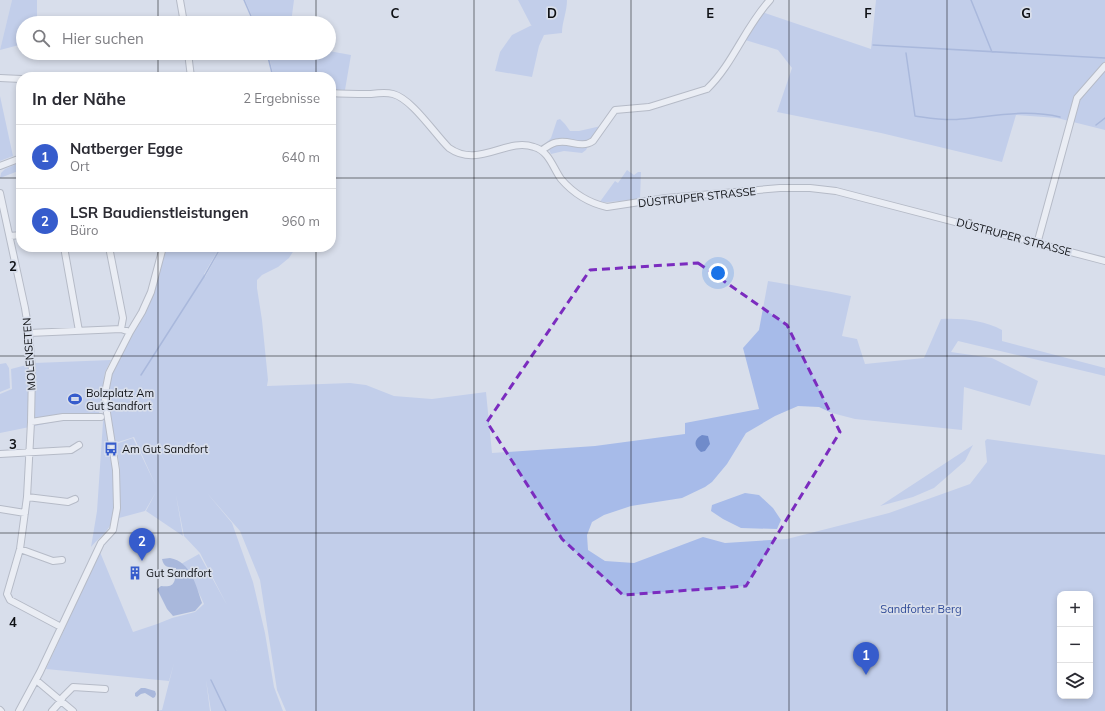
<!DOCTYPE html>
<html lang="de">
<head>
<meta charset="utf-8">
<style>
	:root { --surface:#fff; --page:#f2f2f3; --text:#2b2b33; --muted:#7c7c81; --line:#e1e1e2; --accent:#365ccc }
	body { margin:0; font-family:Mulish,sans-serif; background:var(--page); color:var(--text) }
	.controls { position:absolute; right:12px; bottom:12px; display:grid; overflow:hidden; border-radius:8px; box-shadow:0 2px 6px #0003 }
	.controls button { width:36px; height:36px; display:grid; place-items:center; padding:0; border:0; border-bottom:1px solid var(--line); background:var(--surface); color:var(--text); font:20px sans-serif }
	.you { position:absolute; left:718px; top:273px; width:14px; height:14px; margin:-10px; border:3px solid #fff; border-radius:50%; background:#1a73e8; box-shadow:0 0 0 6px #1a73e833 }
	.badge { display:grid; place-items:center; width:26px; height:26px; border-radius:50%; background:var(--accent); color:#fff; font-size:13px; font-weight:700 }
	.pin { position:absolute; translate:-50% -33px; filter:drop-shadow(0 1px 2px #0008) }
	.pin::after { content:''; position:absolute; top:21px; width:14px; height:12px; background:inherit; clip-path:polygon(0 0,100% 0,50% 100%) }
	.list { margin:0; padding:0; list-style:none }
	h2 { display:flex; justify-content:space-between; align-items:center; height:52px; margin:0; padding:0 16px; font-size:17px }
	h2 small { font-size:13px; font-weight:400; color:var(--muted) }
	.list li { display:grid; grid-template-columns:26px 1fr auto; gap:12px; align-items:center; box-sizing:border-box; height:64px; padding:0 16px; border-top:1px solid var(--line) }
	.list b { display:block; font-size:15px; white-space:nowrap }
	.list p { margin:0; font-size:13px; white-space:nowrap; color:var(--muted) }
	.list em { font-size:13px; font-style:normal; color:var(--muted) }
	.icon { flex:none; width:22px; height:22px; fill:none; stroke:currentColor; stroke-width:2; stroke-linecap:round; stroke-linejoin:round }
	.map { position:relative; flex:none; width:1105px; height:711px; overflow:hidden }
	.search { position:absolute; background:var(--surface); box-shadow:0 2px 6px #0003; left:16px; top:16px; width:320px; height:44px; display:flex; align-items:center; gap:10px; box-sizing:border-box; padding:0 14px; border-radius:22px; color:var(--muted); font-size:15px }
	.panel { position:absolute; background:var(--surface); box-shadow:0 2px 6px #0003; left:16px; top:72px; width:320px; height:180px; border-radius:16px }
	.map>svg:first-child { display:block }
	.built { fill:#cad3e6 }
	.green { fill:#a7bbe9; fill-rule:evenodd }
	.water { fill:#708bca }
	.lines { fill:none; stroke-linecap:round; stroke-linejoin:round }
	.stream { stroke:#708bca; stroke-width:1.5 }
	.minor-casing { stroke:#8b909c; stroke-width:8 }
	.minor { stroke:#fff; stroke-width:6 }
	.marked { fill:none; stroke:#7b2cbf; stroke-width:3; stroke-dasharray:8 5; stroke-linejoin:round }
	.grid { fill:none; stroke:#0e1014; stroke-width:1; stroke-opacity:0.55 }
	.labels { text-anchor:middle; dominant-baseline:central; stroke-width:3.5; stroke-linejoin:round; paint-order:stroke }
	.street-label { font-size:11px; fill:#0e1014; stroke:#d8deeb }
	.poi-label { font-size:11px; fill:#0e1014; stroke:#d8deeb; text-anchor:start }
	.park-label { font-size:11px; fill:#2f4b98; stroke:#d8deeb }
	.grid-label { font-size:13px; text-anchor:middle; font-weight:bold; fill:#0e1014; stroke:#d8deeb; stroke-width:3.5; stroke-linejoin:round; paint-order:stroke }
</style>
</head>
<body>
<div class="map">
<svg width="1105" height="711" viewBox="0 0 1105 711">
	<rect width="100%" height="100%" fill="#d8deeb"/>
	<path class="built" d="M0,0H12L0,50Z"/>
	<path class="green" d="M12,0H37V23H23V44L0,50Z
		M245,0H294L291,23H255Z
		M518,0H567C567,12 562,22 562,33L544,35L539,46L532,77L495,71L500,52L512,35L532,25H545H531Z
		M876,0H1105V130L1057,118L1016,115L1002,162L881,133L777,112L792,68L778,50L742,39L759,11L871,49Z
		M329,51L351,55L345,90L343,91L331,90V77H274L268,53H329Z
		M0,96L13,156L0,161Z
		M560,119L565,124L570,131H579L601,126L592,138L586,150L582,153L564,151L551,154L546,143L551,138L557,120Z
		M21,162V170L0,178L1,173L5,169Z
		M627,170L634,175L638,172H641L640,199L599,203L615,181L618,183Z
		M163,247H220L204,274L205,277L222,247H296L289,258L278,267L262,275L257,280V288L262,320L268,380L267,386L350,383L366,385L394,396L432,399L486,392L492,453L595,446L685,434V423L759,409L743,348L759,330L768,281C796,286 823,290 851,296L842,336L857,339L865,364L924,358L941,319C961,318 984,320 1002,330V341L1105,368V376L958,341L951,352L992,358L1038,381L1030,406L964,387L962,430L855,419L832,413L819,407L798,406L775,416L746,433L727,464L712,482L705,487L682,498L631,506L604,515L592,522L587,535L588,550L605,561L634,563L703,537L725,543L787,539L889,513L970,484L987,462L985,441L987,439L1105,455V711H286L277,690L260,580L240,531L207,493L232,523L253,582L265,633L274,687L283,711H211L206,680L210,711H153L162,710L174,663L169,681L46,669L100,552L133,632L157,624L172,618L195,612L204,604L198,591L181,564L199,554L227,605L237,651L227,605L200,553L184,536L176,495L183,536L146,511L156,492L145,511L119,518L120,469L116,444L133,438L156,486L134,437L112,444L105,400L109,373L142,312ZM1060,594H1090V696H1060Z
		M111,360L105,372L98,421L64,420L0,433V394L12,389L11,369L34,363Z
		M6,363L9,368L10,388L0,392V364Z
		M105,414C109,442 121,498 111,524C107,532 97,540 91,547L97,511L103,422Z
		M973,445L965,461L934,488L913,497L880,506Z
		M745,493L759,495L773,508L781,520L777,529L741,528L723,519L711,511L712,505Z"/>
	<path class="water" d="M702,435L708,436L710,444L705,451L701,452C693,446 694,439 702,435Z
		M170,558C191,562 196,585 202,603L195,611L173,616L167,609L157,589L161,586C176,588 175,581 176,568C168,567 164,568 162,559Z
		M141,688H145L155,691L156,694L155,697L153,698L145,693L141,694L137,697L135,696V693Z"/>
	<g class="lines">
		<path class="stream" d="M244,0L254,23
			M971,0L992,52
			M873,45L1105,58
			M267,53L273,77
			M906,53L915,116C930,118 946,121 961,119C995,116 1026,109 1060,117
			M1096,125L1105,118
			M141,375L205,275L221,247
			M211,680L226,711"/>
		<g class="minor-casing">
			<path id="minor" d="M180,0L184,23
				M188,53L191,77
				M0,78L21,79
				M331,93C345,94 358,94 371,94C378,93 386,92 393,94C412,99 434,133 449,148C479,169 506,137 534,147C549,151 553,168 561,179C573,193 589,203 607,207L666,198L780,188H810L836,191L1105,261
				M542,150C547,147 552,142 559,142C571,140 581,149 593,141L615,110L649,107L707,89C733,64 745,27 770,0
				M0,166L21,158
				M0,193L25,308L29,333L32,371L31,422L27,497L20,549L7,594L10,600L61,627
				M10,236L21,235
				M1037,244L1077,98L1105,66
				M64,247L79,331
				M109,247L123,318L121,329
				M29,333L121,329L130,332
				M31,422L63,417H101
				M0,454L71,450L79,445
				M27,497L68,502L75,499
				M0,509L25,513
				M20,549L53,561L62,560
				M36,680L61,701L63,697L73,687L105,689
				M0,710L1,711
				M19,711L40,672L101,543L113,530L117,508L116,470L105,400L106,388L109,373L130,332L142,312L151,292L163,247
				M52,711L61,701L73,711"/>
		</g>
		<use href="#minor" class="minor"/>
	</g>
	<path d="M0 0H1105V711H0ZM698,263L787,325L840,432L746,586L623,595L562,539L487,422L590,270Z" fill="#d8deeb" fill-opacity=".55" fill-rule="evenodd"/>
	<path class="marked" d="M698,263L787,325L840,432L746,586L623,595L562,539L487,422L590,270Z"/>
	<path class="grid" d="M158,0V23M316,0V23M474,0V711M631,0V711M789,0V711M947,0V711M158,53V77M316,53V77M0,178H21M331,178H1105M158,247V711M316,247V711M0,356H1105M0,533H1105"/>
	<defs>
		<g id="stadium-bare" transform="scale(1.08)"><path d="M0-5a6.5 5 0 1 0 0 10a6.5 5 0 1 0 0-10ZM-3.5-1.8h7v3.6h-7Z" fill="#365ccc" stroke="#d8deeb" stroke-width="2.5" paint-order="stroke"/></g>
		<g id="bus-bare" transform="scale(1.08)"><path d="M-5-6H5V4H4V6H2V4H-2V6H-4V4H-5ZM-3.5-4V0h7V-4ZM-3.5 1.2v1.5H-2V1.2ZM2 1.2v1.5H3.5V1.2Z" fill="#365ccc" stroke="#d8deeb" stroke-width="2.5" paint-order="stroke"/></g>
		<g id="building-bare" transform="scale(1.08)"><path d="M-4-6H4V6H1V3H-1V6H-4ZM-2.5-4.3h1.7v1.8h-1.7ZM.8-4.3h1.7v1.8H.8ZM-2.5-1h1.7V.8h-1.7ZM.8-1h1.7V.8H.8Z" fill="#365ccc" stroke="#d8deeb" stroke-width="2.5" paint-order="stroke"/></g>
	</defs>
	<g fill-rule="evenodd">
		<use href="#stadium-bare" x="75" y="399"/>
		<use href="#bus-bare" x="111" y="449"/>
		<use href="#building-bare" x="135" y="573"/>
	</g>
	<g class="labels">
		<g class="street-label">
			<text transform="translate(697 197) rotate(-6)">DÜSTRUPER STRASSE</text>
			<text transform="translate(1014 237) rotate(15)">DÜSTRUPER STRASSE</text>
			<text transform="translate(29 354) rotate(-94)">MOLENSETEN</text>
		</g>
		<g class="poi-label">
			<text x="86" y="393">Bolzplatz Am<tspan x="86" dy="13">Gut Sandfort</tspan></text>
			<text x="122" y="449">Am Gut Sandfort</text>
			<text x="146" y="573">Gut Sandfort</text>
		</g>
		<g class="park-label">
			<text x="921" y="609">Sandforter Berg</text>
		</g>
	</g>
	<g class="grid-label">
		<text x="395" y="18">C</text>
		<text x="552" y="18">D</text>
		<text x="710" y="18">E</text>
		<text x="868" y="18">F</text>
		<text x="1026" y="18">G</text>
		<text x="13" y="271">2</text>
		<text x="13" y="449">3</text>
		<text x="13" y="627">4</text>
	</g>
</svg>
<div class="controls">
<button>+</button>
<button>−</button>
<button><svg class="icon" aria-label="layers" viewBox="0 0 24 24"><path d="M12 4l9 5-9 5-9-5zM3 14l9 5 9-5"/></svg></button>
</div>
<div class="you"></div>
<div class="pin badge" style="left:866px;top:675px">1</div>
<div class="pin badge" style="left:142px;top:561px">2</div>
<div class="search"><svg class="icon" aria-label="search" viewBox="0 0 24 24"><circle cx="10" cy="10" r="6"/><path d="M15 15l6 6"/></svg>Hier suchen</div>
<section class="panel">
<h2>In der Nähe<small>2 Ergebnisse</small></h2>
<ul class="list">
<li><span class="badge">1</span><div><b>Natberger Egge</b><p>Ort</p></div><em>640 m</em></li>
<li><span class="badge">2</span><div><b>LSR Baudienstleistungen</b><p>Büro</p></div><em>960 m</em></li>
</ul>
</section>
</div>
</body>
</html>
